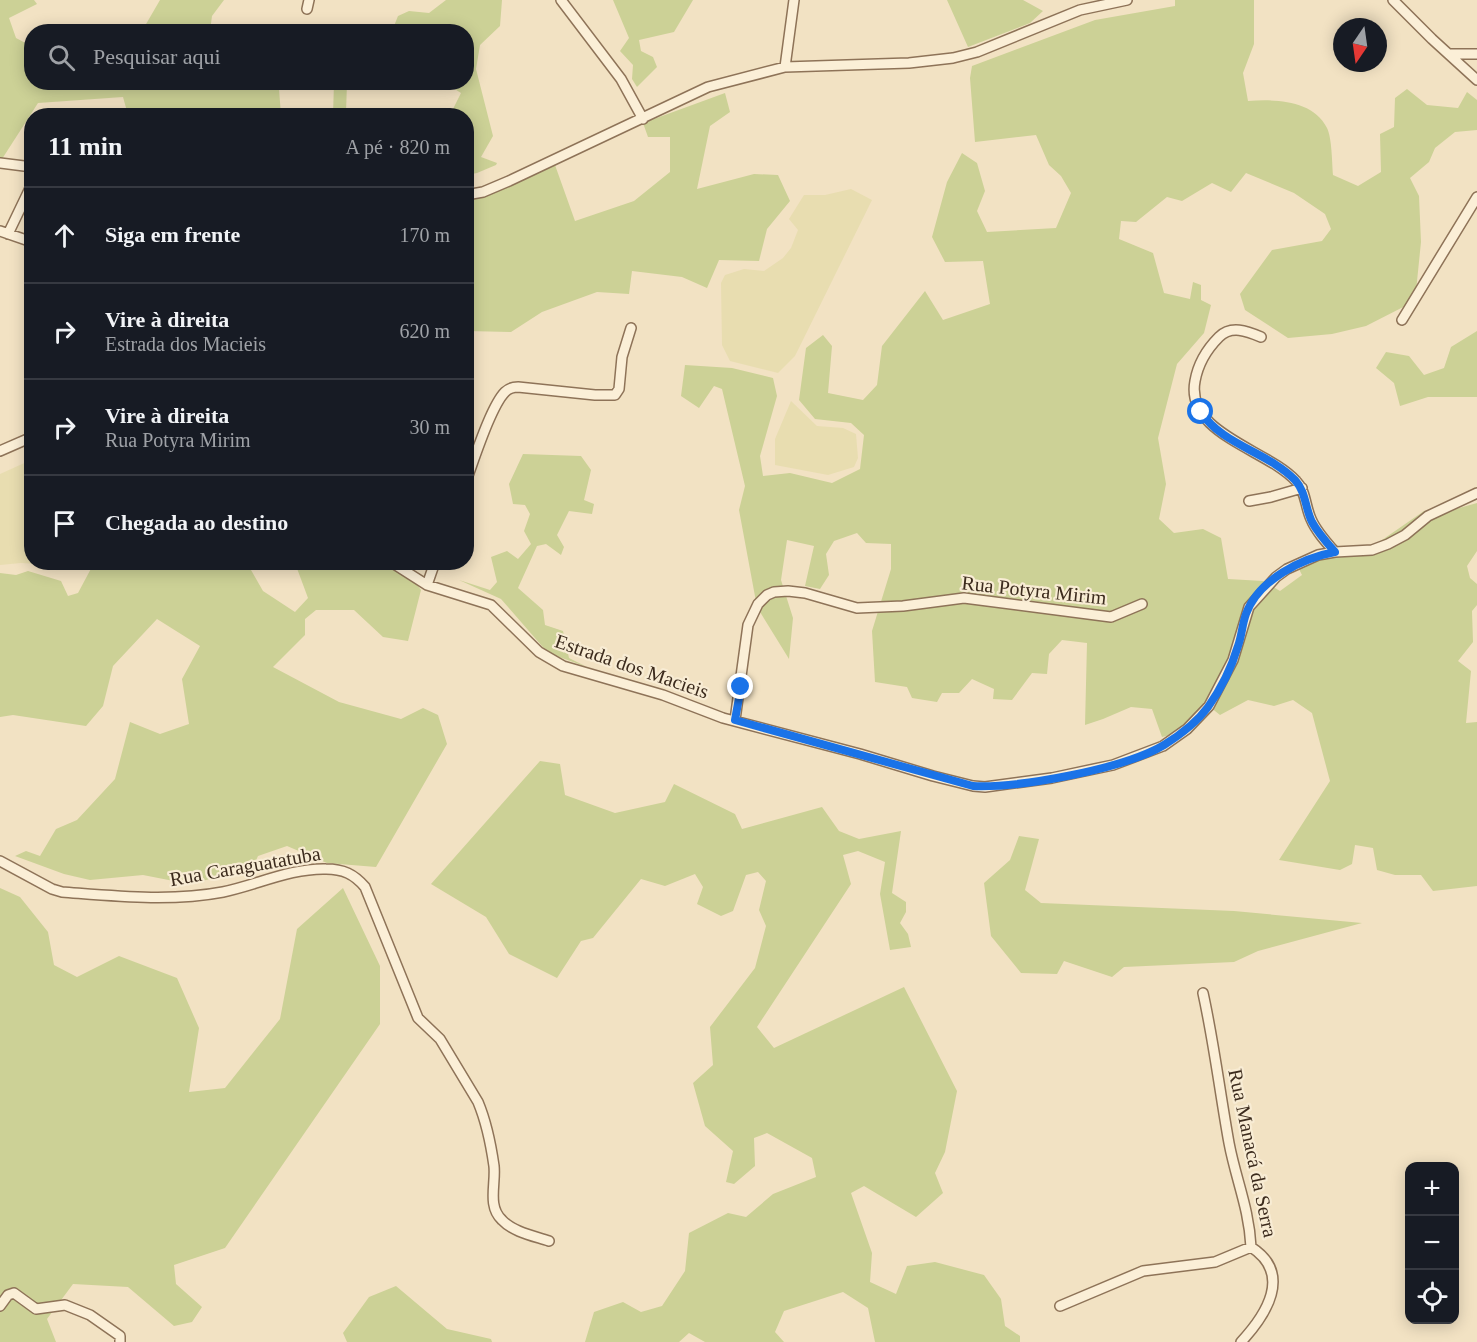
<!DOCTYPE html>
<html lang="pt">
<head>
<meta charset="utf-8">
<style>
	:root { --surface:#171b24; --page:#20242c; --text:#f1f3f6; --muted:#9ea1a6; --line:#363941 }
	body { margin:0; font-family:"Times New Roman",serif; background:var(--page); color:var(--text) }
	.controls { position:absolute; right:18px; bottom:18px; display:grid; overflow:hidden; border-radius:12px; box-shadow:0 3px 15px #0003 }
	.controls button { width:54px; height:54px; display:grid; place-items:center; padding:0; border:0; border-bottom:2px solid var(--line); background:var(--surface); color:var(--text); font:30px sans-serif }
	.compass { position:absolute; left:1333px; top:18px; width:54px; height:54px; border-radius:50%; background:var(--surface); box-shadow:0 3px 15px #0003; rotate:193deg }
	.stop { position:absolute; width:18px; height:18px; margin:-14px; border:4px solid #1a73e8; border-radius:50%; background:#fff }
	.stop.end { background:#1a73e8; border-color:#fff; box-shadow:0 2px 6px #0008 }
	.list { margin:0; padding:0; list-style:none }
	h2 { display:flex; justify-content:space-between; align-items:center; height:78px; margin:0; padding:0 24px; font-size:26px }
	h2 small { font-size:20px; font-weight:400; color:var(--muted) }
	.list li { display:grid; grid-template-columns:39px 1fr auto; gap:18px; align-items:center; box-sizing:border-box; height:96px; padding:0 24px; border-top:2px solid var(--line) }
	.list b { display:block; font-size:22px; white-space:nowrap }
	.list p { margin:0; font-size:20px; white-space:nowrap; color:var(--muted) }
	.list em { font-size:20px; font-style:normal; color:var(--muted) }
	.icon { flex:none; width:33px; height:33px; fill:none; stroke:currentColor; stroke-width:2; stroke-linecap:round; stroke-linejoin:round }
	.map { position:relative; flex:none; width:1477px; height:1342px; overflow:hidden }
	.search { position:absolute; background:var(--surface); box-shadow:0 3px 15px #0003; left:24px; top:24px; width:450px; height:66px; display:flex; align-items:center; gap:15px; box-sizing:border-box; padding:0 21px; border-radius:24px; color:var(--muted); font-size:22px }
	.panel { position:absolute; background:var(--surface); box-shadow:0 3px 15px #0003; left:24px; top:108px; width:450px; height:462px; border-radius:24px }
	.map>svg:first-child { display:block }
	.farmland { fill:#e8ddb0 }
	.green { fill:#ccd196 }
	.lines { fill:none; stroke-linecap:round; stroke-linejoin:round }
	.minor-casing { stroke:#8e7358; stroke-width:12 }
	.minor { stroke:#fbefd7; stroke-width:9 }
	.route { stroke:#1a73e8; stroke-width:8 }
	.labels { text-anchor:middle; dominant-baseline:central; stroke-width:4.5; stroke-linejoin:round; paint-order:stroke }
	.street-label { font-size:20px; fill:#3c2b1d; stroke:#f8ecd4 }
</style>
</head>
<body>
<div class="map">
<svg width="1477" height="1342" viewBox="0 0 1477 1342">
	<rect width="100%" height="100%" fill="#f2e2c3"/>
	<path class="farmland" d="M851,189L872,200L795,356L778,373L730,361L722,345L721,283L725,275L744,269L764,271L783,258L791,248L798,230L789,219L804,195H825Z
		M791,401L817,426L843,428L856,434L858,458L854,467L828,475L775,465V439Z
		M31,460L32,562L62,563L55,565L21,563L0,565V474Z"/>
	<path class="green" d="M0,0H34L37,4L9,18L16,38L31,46L32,82H268L279,89L281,115H128L123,97L38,103L2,159H0Z
		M160,0H224L212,16L210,31H142Z
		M446,0H502L500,26L480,45L476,69L493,136L481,157L497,163L496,165L477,173L467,175L466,116L450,115L461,93L445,83L466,82V32L392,31L398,16L409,11L429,13Z
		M613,0H693L674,32L639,40L641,51L653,57L657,67L637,87L632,79L633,65L620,51L629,38Z
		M947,0H1023L1043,11L1030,23L968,47Z
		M1175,0H1254V44L1243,73L1248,101C1276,99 1313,100 1327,128C1332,138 1332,163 1333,175L1358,186L1381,172L1380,134L1394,127L1395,98L1407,89L1427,105L1458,108L1467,92L1477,100V130L1455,132L1435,148L1429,162L1410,178L1419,196L1421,242L1415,301L1366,326L1332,334L1288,338L1245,310L1240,294L1272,250L1322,241L1331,229L1325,214L1294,193L1246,173L1231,192L1212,183L1182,201L1167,197L1136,222L1121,221L1119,239L1153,253L1164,293L1190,299L1193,282L1201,285V300L1211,305L1204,333L1177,364L1158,438L1166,484L1159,519L1174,533L1203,529L1221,538L1228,579L1263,581L1280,591L1302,575L1295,561L1331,546L1369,549L1424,511L1452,510L1477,503V551L1467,566L1470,578L1477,584V605L1472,611L1473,642L1458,661L1471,671L1466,723L1477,722V886L1433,891L1421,875H1395L1377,870L1373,848L1355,845L1352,864L1340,870L1279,860L1330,781L1312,713L1293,700L1274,706L1248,700L1220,715L1210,707L1182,732L1162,737L1152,709L1131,707L1103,719L1085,725L1087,643L1062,640L1049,654L1047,674L1032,673L1012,700L993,699L994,689L972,679L959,693H942L937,702L912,698L907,687L875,682L872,631L891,569V544L866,543L857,533L834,541L826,554L829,575L820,589L805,586L814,546L787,540L781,580L793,618L789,659L757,607L739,510L745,486L722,389L714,386L699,408L681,396L685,365L732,368L773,378L777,396L760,456L763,476L790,473L832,483L860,469L864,435L851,423L815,419L799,400L806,348L823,335L832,346L828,393L863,400L877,385L882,346L925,291L943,320L990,304L983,261L945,262L932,237L947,182L962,153L977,163L985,191L977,211L987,232L1056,228L1071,193L1061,176L1049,165L1036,135L975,142L970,78L972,66L1095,20L1175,6Z
		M334,83H347L346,113L352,115H333Z
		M725,93L730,112L710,126L697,189L754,174L778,175L790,201L767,229L759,261L719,260L707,288L682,277L632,271L629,294L597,292L542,312L511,332L467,331V198H472L555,165L575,221L634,201L670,172V137H648L643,123Z
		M1477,331V397H1428L1400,406L1394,383L1376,368L1386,352L1409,356L1424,375L1444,368L1451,347Z
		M523,454L581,456L591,470L584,500L594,504L592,514L569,511L557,535L564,547L561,555L546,544L537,546L518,588L543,610L545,625L563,631L569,658L587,667L548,653L501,599L459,580L490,590L497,582L491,557L507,551L518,559L531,544L524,531L530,514L525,505L513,504L509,484Z
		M94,563L115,569L122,563H247L263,591L295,612L308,598L295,563H415L410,565V575L421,590L408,641L383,637L354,610H316L305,619V635L273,667L339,702L401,719L423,708L438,715L447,744L376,867L327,863L287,846L258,856L253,867L240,872L189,884L143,875L90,880L64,874L15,856L26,851L40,856L56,829L77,820L115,779L130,722L160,734L189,724L182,679L200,646L157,619L113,666L103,706L86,726L13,715L0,717V573L16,575L28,571L61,581L68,596L78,593Z
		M540,761L560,764L565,795L615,813L665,802L674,784L735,814L742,829L822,807L839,831L859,839L901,831L892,893L906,902V912L900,923L908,934L911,947L890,950L880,894L885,862L858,851L843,855L851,884L757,1027L774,1048L904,987L957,1091L945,1152L935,1173L943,1193L916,1217L864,1186L851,1193L872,1253L870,1282L896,1294L907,1266L935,1262L984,1275L1001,1299L1005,1326L1020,1336V1342H875L868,1308L843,1292L784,1311L775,1332L784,1342H705L689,1333L679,1342H585L594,1312L623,1302L641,1312L662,1306L685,1271L689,1233L728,1213L746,1217L773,1194L816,1177L812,1158L767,1133L754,1138L755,1166L734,1184L726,1182L733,1151L705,1126L693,1083L713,1065L710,1027L755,968L766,926L759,910L766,881L758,872L746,875L733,911L721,916L697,904L703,887L695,874L665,886L641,879L593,938L581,941L557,978L509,954L486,917L431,884Z
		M1019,836L1039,839L1025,890L1041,903L1234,911L1362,923L1258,951L1234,962L1124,967L1112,977L1064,961L1057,974L1021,973L991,936L984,883L1010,860Z
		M0,888L20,897L48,932L54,965L77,977L119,956L177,978L199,1028L189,1092L225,1088L280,1019L297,929L343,888L380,966V1024L225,1248L174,1265L176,1284L202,1307L192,1322L174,1326L128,1287L73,1284L47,1319L56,1342H0Z
		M396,1286L447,1329L491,1339L492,1342H347L343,1333L369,1297Z"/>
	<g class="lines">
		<g class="minor-casing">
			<path id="minor" d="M561,0L621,79L643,119
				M1393,0L1432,39L1477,80
				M307,9L309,0
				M1449,54H1477
				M785,67L794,0
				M0,163L32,167
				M466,195L483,192L509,181L708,87L785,67L909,63L953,58L977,52L1080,10L1127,0
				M0,231L32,242
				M8,234L32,184
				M1402,320L1477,197
				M1261,337C1247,331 1231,325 1219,337C1207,349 1198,364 1195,381C1185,434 1267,449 1296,481C1306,491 1305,506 1311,519C1316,531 1326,542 1335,552
				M0,451L32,437
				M466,481C474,460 491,406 505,392C509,388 513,387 518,387L595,395H615L619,389L622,357L631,328
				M1249,501L1271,497L1302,488
				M391,562L427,585L491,605L539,652L563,666L663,695L723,718L860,754L933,776L973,786L985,787L1052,778L1113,765L1163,746L1187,729L1209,706L1233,660L1249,607L1276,577L1287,569L1318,555L1335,552L1372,550L1388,544L1405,535L1428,516L1477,493
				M427,585L435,562
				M735,720L748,625L758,604L767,595L774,592L788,591L805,593L857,608L903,606L964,598L1111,617L1142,604
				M0,861L52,889L62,892C115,896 170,902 223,892C257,885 291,868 326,869C343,869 354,874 365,887L418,1018L440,1039L478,1102C486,1121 491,1145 494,1166C496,1184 487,1206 502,1220C513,1232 534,1236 549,1241
				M1203,993C1214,1043 1220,1093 1229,1143C1236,1180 1249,1208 1251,1247C1293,1274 1266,1315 1241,1342
				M0,1306L8,1295L14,1293L36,1309L65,1305L90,1315L120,1336V1342
				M1060,1306L1143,1271L1215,1262L1251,1247"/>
		</g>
		<use href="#minor" class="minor"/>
	</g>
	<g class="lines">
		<path class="route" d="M741,687L735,720L973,786C1020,788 1124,769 1164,745C1180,735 1197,722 1208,707C1221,689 1232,666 1238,646C1242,635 1242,625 1246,614C1258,580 1302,558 1335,552C1327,543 1318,533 1312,522C1305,508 1306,492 1295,480C1268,452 1222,445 1201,412"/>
	</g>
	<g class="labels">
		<g class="street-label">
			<text transform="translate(1034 590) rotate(6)">Rua Potyra Mirim</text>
			<text transform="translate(632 666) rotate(19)">Estrada dos Macieis</text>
			<text transform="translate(245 866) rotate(-10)">Rua Caraguatatuba</text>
			<text transform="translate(1253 1153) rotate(78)">Rua Manacá da Serra</text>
		</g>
	</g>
</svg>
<div class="controls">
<button>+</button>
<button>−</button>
<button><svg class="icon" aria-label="locate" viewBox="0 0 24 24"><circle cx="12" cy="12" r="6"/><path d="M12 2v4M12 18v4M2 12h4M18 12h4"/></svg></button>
</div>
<svg class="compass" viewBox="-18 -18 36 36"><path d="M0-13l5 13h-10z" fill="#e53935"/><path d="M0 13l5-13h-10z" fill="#9ea1a6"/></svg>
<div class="stop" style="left:1201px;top:412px"></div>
<div class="stop end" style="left:741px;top:687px"></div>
<div class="search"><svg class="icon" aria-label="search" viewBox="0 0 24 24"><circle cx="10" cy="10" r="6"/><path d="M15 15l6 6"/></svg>Pesquisar aqui</div>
<section class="panel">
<h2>11 min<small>A pé · 820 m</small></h2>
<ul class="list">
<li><svg class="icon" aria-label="ahead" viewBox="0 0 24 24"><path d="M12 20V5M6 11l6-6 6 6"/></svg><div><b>Siga em frente</b></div><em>170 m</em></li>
<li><svg class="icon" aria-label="right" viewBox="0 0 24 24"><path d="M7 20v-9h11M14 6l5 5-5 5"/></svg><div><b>Vire à direita</b><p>Estrada dos Macieis</p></div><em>620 m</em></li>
<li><svg class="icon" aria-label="right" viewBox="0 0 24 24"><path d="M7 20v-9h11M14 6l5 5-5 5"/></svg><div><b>Vire à direita</b><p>Rua Potyra Mirim</p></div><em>30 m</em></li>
<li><svg class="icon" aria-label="arrive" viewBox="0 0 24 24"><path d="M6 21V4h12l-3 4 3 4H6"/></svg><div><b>Chegada ao destino</b></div></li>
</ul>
</section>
</div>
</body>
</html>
